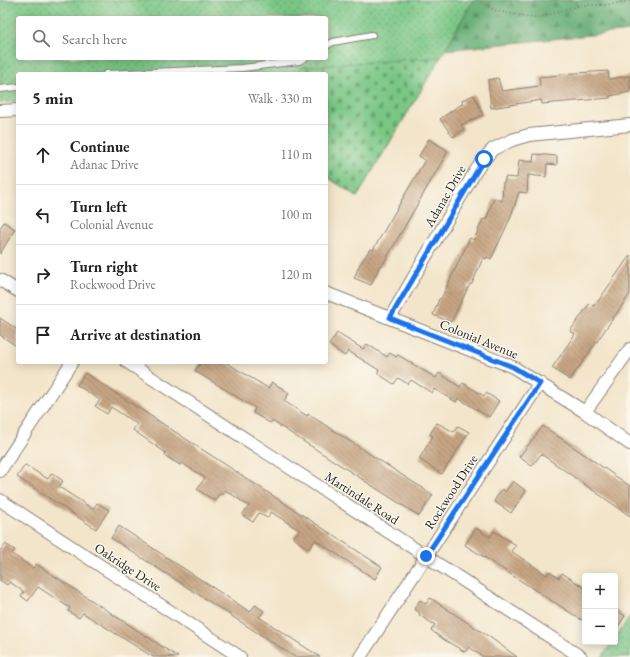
<!DOCTYPE html>
<html lang="en">
<head>
<meta charset="utf-8">
<style>
	:root { --surface:#fff; --page:#f6f6f6; --text:#222; --muted:#767676; --line:#e0e0e0 }
	body { margin:0; font-family:"EB Garamond",serif; background:var(--page); color:var(--text) }
	.controls { position:absolute; right:12px; bottom:12px; display:grid; overflow:hidden; border-radius:4px; box-shadow:0 2px 10px #0003 }
	.controls button { width:36px; height:36px; display:grid; place-items:center; padding:0; border:0; border-bottom:1px solid var(--line); background:var(--surface); color:var(--text); font:20px sans-serif }
	.stop { position:absolute; width:12px; height:12px; margin:-9px; border:3px solid #1a73e8; border-radius:50%; background:#fff }
	.stop.end { background:#1a73e8; border-color:#fff; box-shadow:0 1px 4px #0008 }
	.list { margin:0; padding:0; list-style:none }
	h2 { display:flex; justify-content:space-between; align-items:center; height:52px; margin:0; padding:0 16px; font-size:17px }
	h2 small { font-size:13px; font-weight:400; color:var(--muted) }
	.list li { display:grid; grid-template-columns:26px 1fr auto; gap:12px; align-items:center; box-sizing:border-box; height:60px; padding:0 16px; border-top:1px solid var(--line) }
	.list b { display:block; font-size:15px; white-space:nowrap }
	.list p { margin:0; font-size:13px; white-space:nowrap; color:var(--muted) }
	.list em { font-size:13px; font-style:normal; color:var(--muted) }
	.icon { flex:none; width:22px; height:22px; fill:none; stroke:currentColor; stroke-width:2; stroke-linecap:round; stroke-linejoin:round }
	.map { position:relative; flex:none; width:630px; height:657px; overflow:hidden }
	.search { position:absolute; background:var(--surface); box-shadow:0 2px 10px #0003; left:16px; top:16px; width:312px; height:44px; display:flex; align-items:center; gap:10px; box-sizing:border-box; padding:0 14px; border-radius:4px; color:var(--muted); font-size:15px }
	.panel { position:absolute; background:var(--surface); box-shadow:0 2px 10px #0003; left:16px; top:72px; width:312px; height:292px; border-radius:4px }
	.map>svg:first-child { display:block }
	.grass { fill:url(#grass-dots); stroke:#4a7150; fill-rule:evenodd }
	.forest { fill:url(#forest-firs); stroke:#3f6447 }
	.cemetery { fill:url(#cemetery-stones); stroke:#4a7150 }
	.building { fill:url(#building-back-hatch) }
	.lines { fill:none; stroke-linecap:round; stroke-linejoin:round }
	.lane-casing { stroke:#888073; stroke-width:8 }
	.street-casing { stroke:#888073; stroke-width:14 }
	.path { stroke:#888073; stroke-width:2; stroke-dasharray:1 3; stroke-linecap:butt }
	.lane { stroke:#fff; stroke-width:6 }
	.street { stroke:#fff; stroke-width:12 }
	.route { stroke:#1a73e8; stroke-width:5 }
	.labels { text-anchor:middle; dominant-baseline:central; stroke-width:3; stroke-linejoin:round; paint-order:stroke }
	.street-label { font-size:13px; fill:#1c1c1c; stroke:#fbf7ec }
</style>
</head>
<body>
<div class="map">
<svg width="630" height="657" viewBox="0 0 630 657">
	<defs>
		<pattern id="grass-dots" width="8" height="8" patternUnits="userSpaceOnUse"><rect width="8" height="8" fill="#79c685"/><path d="M2 2h.1M6 6h.1" fill="none" stroke="#62a06c" stroke-width="1.8" stroke-linecap="round"/></pattern>
		<pattern id="forest-firs" width="22" height="20" patternUnits="userSpaceOnUse"><rect width="22" height="20" fill="#62ab72"/><path d="M5 1l3.5 6h-7zM16 11l3.5 6h-7z" fill="#508a5d"/></pattern>
		<pattern id="cemetery-stones" width="16" height="16" patternUnits="userSpaceOnUse"><rect width="16" height="16" fill="#79c685"/><path d="M2 7V4a2 2 0 0 1 4 0v3zM10 15v-3a2 2 0 0 1 4 0v3z" fill="#62a06c"/></pattern>
		<pattern id="building-back-hatch" width="6" height="6" patternUnits="userSpaceOnUse"><rect width="6" height="6" fill="#c6a583"/><path d="M-1 5l2 2M0 0l6 6M5-1l2 2" fill="none" stroke="#a0866a"/></pattern>
	</defs>
	<rect width="100%" height="100%" fill="#fbf7ec"/>
	<filter id="ink" filterUnits="userSpaceOnUse"><feTurbulence type="fractalNoise" baseFrequency=".025" numOctaves="2"/><feDisplacementMap in="SourceGraphic" scale="8" xChannelSelector="R" yChannelSelector="G"/><feConvolveMatrix kernelMatrix="1 2 1 2 8 2 1 2 1" color-interpolation-filters="sRGB"/></filter>
	<filter id="wash" filterUnits="userSpaceOnUse"><feTurbulence type="fractalNoise" baseFrequency=".012" numOctaves="4" result="noise"/><feDisplacementMap in="SourceGraphic" scale="16" xChannelSelector="R" yChannelSelector="G"/><feGaussianBlur stdDeviation="0.9" result="paint"/><feColorMatrix in="noise" values="0 0 0 0 0 0 0 0 0 0 0 0 0 0 0 0 0 1.4 0 .05"/><feComposite in="paint" operator="in"/></filter>
	<g filter="url(#wash)">
		<rect width="100%" height="100%" fill="#f3e5ca"/>
		<path class="grass" d="M0,0H473L445,50L357,197L326,176V74H18V101L0,103ZM18,18H326V58H18Z
			M630,616V657H602L612,642H615V638Z"/>
		<path class="forest" d="M473,0H630V31L445,50Z"/>
		<path class="cemetery" d="M441,57L357,197L326,176V74H297L302,67Z"/>
		<g id="blocks">
			<path class="building" d="M608,71L609,79L630,76V92L610,96V98L542,104L541,100L491,108L488,80L498,78L502,91L540,86L539,77L560,75V74Z
				M474,95L483,115L461,125L464,129L453,137L440,119L463,103L462,100Z
				M429,139L448,151L382,266L380,265L371,285L354,278L360,264L370,249L373,250L425,160L419,156Z
				M534,154L557,156V165L547,164L546,177L528,175L527,193L519,192L510,219L491,259L487,257L486,259L483,258L472,284H470L451,322L433,315L439,299H441L470,238L474,240L483,219L486,220L494,198L502,201L503,182H505V177L517,178L519,160L533,162Z
				M4,222L15,229L0,254V228Z
				M630,255V294L570,380L552,368L575,334L570,331L578,320L590,303L593,306L599,300Z
				M0,318L18,330V347L0,335Z
				M337,333L363,349L367,344L387,357L390,353L396,357L398,355L436,378L439,373L460,387L463,383L484,396L486,393L499,401L489,417L458,398L456,402L434,389L432,393L411,380L408,384L398,378L394,384L377,373L379,370L348,351L345,356L329,345Z
				M201,362H225L268,388L272,382L289,393L284,401L307,416L308,414L433,495L419,516L272,421L270,423L253,413L255,408L195,371Z
				M85,373L382,567L375,579L315,540L309,549L293,538L299,530L271,512L267,518L259,513L253,522L242,515L249,506L225,490L222,495L219,494L215,501L197,489L205,478L182,463L180,465L164,455L166,453L133,430L137,424L111,407L107,414L95,406L100,400L77,385Z
				M437,423L454,432L458,426L469,432L442,474L419,459L433,436L430,434Z
				M543,426L630,486V516L541,454L532,466L519,457Z
				M25,465L48,479L52,473L63,481L59,487L93,509L97,503L109,510L96,529L17,477Z
				M513,481L526,491L511,513L494,501L502,489L505,492Z
				M119,526L250,612L255,605L264,611L259,617L320,657H295L111,538Z
				M476,528L490,537L494,531L516,545L511,551L547,575L549,571L559,578L562,573L585,588V622L465,545Z
				M5,544L15,550L12,554L33,568L36,564L178,657H153L83,613L79,618L68,611L70,608L38,587L28,601L21,596L24,592L10,582L7,585L0,580V551Z
				M430,598L491,638L517,657H483L469,647L465,652L443,639L431,630L435,625L419,615L420,613L414,609L420,600L426,604Z
				M615,609L625,616L615,632Z"/>
		</g>
	</g>
	<g filter="url(#ink)">
		<use href="#blocks" fill-opacity="0" stroke="#888073" stroke-width="1"/>
		<g class="lines">
			<g class="lane-casing">
				<path id="lane" d="M326,46L333,42L372,35
					M106,74L242,68L299,61L305,58
					M0,89L18,87"/>
			</g>
			<g class="street-casing">
				<path id="street" d="M0,111L18,110
					M0,280L18,291
					M326,293L513,367L585,412L630,444
					M390,318L475,172L484,159L493,149L512,140L529,135L630,125
					M127,362L581,657
					M585,412L630,349
					M0,471L72,362
					M0,500L240,657
					M360,657L540,383"/>
			</g>
			<path class="path" d="M478,0L496,11L527,17H540L581,5H606L630,1"/>
			<use href="#lane" class="lane"/>
			<use href="#street" class="street"/>
		</g>
	</g>
	<g class="lines" filter="url(#ink)">
		<path class="route" d="M426,556L540,383L513,367L390,318L484,159"/>
	</g>
	<g class="labels">
		<g class="street-label">
			<text transform="translate(445 196) rotate(-60)">Adanac Drive</text>
			<text transform="translate(479 339) rotate(22)">Colonial Avenue</text>
			<text transform="translate(451 492) rotate(-57)">Rockwood Drive</text>
			<text transform="translate(362 498) rotate(33)">Martindale Road</text>
			<text transform="translate(128 567) rotate(33)">Oakridge Drive</text>
		</g>
	</g>
</svg>
<div class="controls">
<button>+</button>
<button>−</button>
</div>
<div class="stop" style="left:484px;top:159px"></div>
<div class="stop end" style="left:426px;top:556px"></div>
<div class="search"><svg class="icon" aria-label="search" viewBox="0 0 24 24"><circle cx="10" cy="10" r="6"/><path d="M15 15l6 6"/></svg>Search here</div>
<section class="panel">
<h2>5 min<small>Walk · 330 m</small></h2>
<ul class="list">
<li><svg class="icon" aria-label="ahead" viewBox="0 0 24 24"><path d="M12 20V5M6 11l6-6 6 6"/></svg><div><b>Continue</b><p>Adanac Drive</p></div><em>110 m</em></li>
<li><svg class="icon" aria-label="left" viewBox="0 0 24 24"><path d="M17 20v-9H6M10 6l-5 5 5 5"/></svg><div><b>Turn left</b><p>Colonial Avenue</p></div><em>100 m</em></li>
<li><svg class="icon" aria-label="right" viewBox="0 0 24 24"><path d="M7 20v-9h11M14 6l5 5-5 5"/></svg><div><b>Turn right</b><p>Rockwood Drive</p></div><em>120 m</em></li>
<li><svg class="icon" aria-label="arrive" viewBox="0 0 24 24"><path d="M6 21V4h12l-3 4 3 4H6"/></svg><div><b>Arrive at destination</b></div></li>
</ul>
</section>
</div>
</body>
</html>
